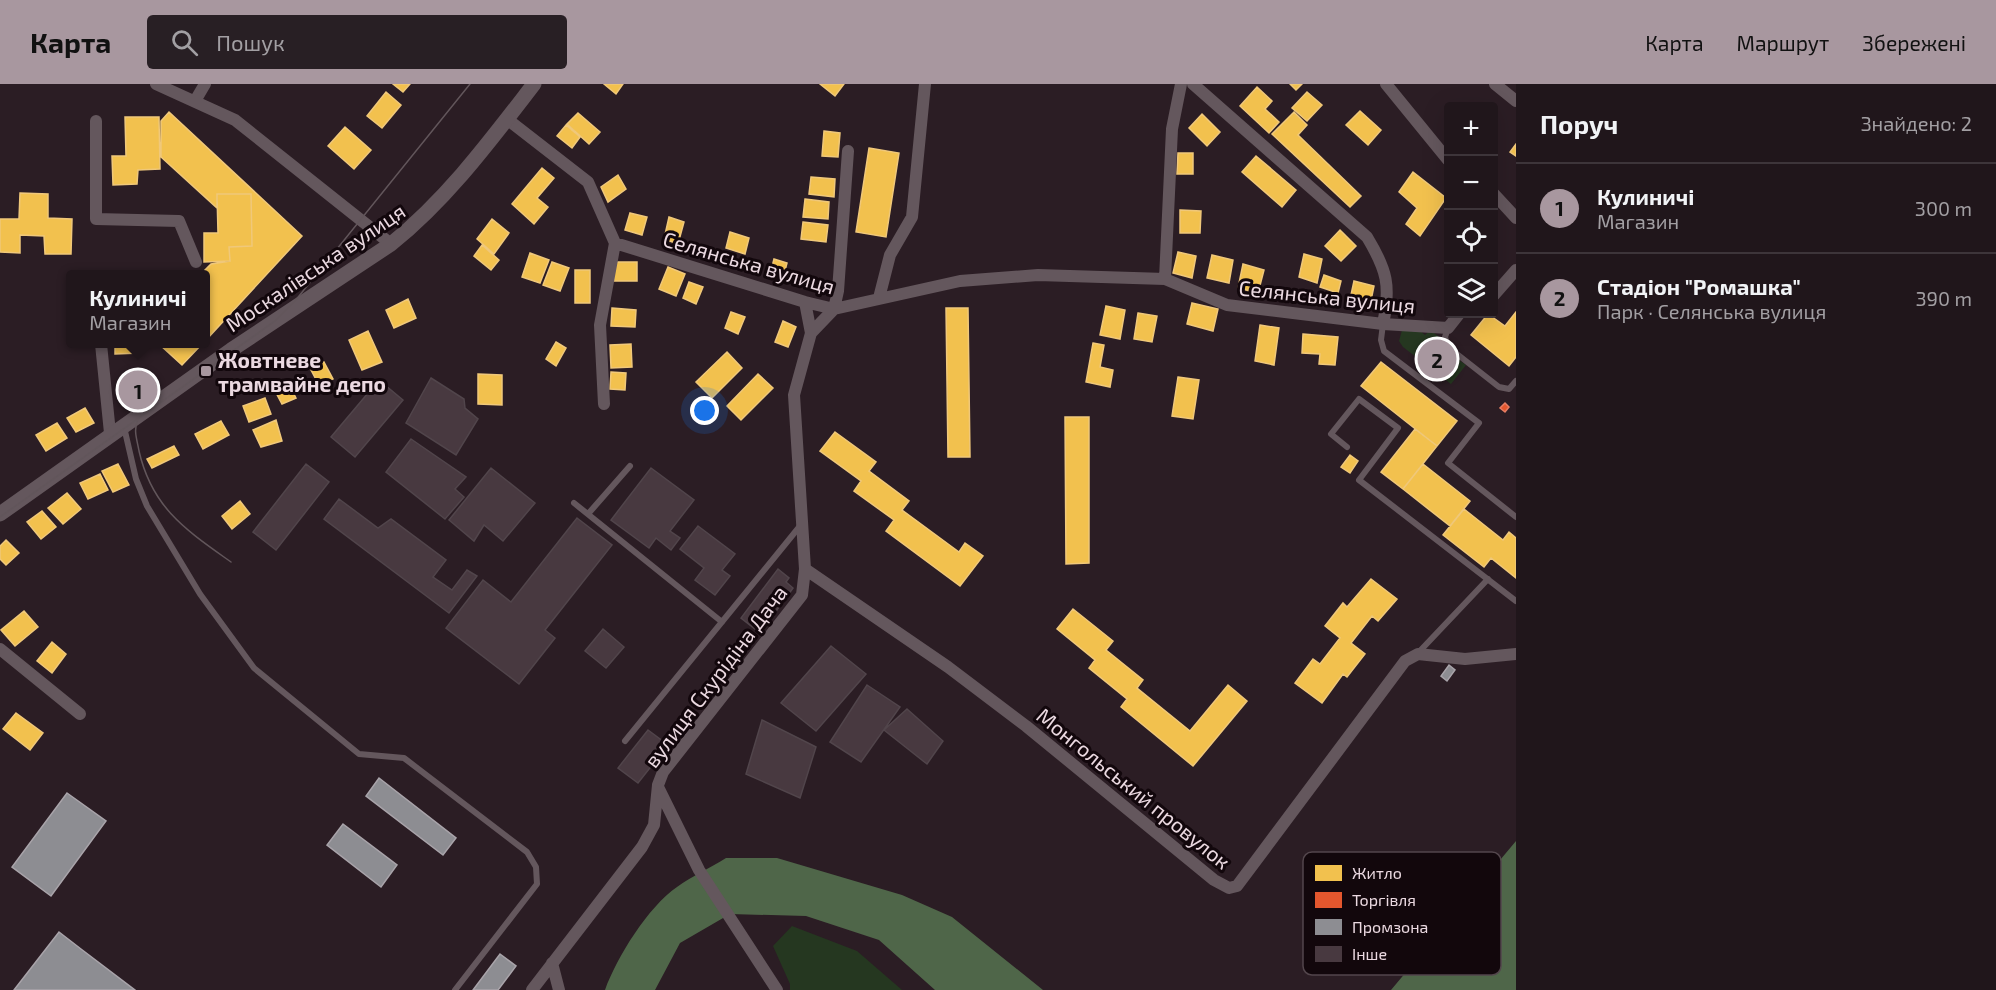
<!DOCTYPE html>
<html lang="uk">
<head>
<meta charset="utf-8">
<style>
	:root { --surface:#20161b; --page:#281f24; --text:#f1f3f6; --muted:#a29fa3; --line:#3d353a; --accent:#a8979f }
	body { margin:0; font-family:"Exo 2",sans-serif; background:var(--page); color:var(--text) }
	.controls { position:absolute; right:18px; top:18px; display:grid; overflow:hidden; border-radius:6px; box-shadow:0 6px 24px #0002 }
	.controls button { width:54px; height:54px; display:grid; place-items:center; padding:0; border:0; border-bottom:2px solid var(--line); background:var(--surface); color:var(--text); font:30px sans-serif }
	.you { position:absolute; left:705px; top:327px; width:21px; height:21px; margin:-15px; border:4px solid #fff; border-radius:50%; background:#1a73e8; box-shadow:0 0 0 9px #1a73e833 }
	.badge { display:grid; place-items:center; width:39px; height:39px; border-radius:50%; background:var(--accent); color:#111; font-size:20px; font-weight:700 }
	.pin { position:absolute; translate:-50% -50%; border:3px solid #fff; box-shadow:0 2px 6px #0006 }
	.popup { position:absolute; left:66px; top:186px; width:144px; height:78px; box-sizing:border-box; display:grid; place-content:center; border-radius:6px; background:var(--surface); filter:drop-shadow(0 2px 4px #0005); font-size:20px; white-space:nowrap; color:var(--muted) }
	.popup b { font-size:22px; color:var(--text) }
	.popup::after { content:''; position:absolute; left:50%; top:100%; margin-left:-12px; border:12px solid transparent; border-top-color:var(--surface) }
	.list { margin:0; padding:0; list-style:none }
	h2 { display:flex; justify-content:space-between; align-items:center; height:78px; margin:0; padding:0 24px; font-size:26px }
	h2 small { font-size:20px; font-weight:400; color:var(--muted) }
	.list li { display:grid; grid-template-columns:39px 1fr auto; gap:18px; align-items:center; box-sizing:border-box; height:90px; padding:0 24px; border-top:2px solid var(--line) }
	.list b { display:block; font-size:22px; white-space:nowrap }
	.list p { margin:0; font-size:20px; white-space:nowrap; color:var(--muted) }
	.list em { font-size:20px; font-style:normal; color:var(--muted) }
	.icon { flex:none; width:33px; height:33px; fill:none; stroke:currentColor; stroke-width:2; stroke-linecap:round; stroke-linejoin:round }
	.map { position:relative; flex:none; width:1516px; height:906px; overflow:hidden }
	header { display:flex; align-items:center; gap:36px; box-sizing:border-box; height:84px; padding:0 30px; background:var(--accent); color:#111 }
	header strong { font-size:28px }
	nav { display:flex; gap:33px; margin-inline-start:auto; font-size:21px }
	.search { width:420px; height:54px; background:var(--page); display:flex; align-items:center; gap:15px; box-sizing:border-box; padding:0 21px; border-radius:6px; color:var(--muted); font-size:22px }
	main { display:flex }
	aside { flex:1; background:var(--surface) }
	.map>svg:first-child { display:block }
	.green { fill:#253720 }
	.water { fill:#4f6649 }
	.homes { fill:#f2c14e; stroke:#f0c87a; stroke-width:1.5 }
	.shops { fill:#e4572e; stroke:#e67e64; stroke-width:1.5 }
	.industry { fill:#8d8d92; stroke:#a9a4aa; stroke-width:1.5 }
	.building { fill:#483940; stroke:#51454b; stroke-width:1.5 }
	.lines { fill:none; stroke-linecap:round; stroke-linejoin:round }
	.service { stroke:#64575d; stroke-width:6 }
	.minor { stroke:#64575d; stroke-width:12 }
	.tertiary { stroke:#64575d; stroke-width:15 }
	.tram { stroke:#62565b; stroke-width:1.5 }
	.poi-dot { fill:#a8979f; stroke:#12070c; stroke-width:2 }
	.labels { text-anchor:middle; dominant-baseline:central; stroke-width:6; stroke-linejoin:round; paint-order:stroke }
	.street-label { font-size:21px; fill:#ebd9e1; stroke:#12070c }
	.poi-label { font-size:21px; font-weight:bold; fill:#ebd9e1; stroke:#12070c; text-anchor:start }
	.key { fill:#12070c; stroke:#53464c; stroke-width:1.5 }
	.key-label { font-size:16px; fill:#ebd9e1 }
</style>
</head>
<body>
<header>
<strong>Карта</strong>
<div class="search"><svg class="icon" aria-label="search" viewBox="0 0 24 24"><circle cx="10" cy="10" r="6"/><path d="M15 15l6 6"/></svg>Пошук</div>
<nav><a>Карта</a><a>Маршрут</a><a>Збережені</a></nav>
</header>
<main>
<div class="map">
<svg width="1516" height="906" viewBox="0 0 1516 906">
	<rect width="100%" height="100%" fill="#2b1d24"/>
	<path class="green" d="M1402,246H1419L1425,251L1430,246L1450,261L1446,267L1466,281L1451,300L1403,263L1399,257Z
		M792,842L857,867L902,906H790V900L773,862Z"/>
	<path class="water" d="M1516,757V906H1391Z
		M726,774H777L902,811L952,833L1043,906H935L879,856L806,832L730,830L680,859L655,906H605C617,873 648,823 677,803C692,792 710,784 726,774Z"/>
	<path class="homes" d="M393,0H410L403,8Z
		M604,0H623L616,10Z
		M820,0H844L835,12Z
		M1290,0H1302L1296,6Z
		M1257,3L1272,17L1265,25L1279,38L1269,49L1240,22Z
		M386,8L401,21L382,44L367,32Z
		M1307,8L1322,21L1307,37L1292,24Z
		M1360,27L1381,46L1368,61L1346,41Z
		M169,28L302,152L206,256V190H201L211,180L230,177L229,163L252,162L251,110H217V124L161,73V37Z
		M1294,28L1307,41L1298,51L1361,112L1350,123L1272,50Z
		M578,29L600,48L589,60L567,40Z
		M1202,30L1220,48L1207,62L1189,44Z
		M125,33H159L160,85L138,86L137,100L113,101L112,72H126Z
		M566,41L580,53L572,64L557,52Z
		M345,43L371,66L354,85L328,62Z
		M824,47L840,49L838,73L822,72Z
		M1516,60V72L1510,68Z
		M869,64L899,69L886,153L856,148Z
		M1178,69H1193V90H1177Z
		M1256,72L1296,106L1282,123L1242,88Z
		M542,84L554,94L537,114L548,123L534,140L512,120Z
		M1413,88L1446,114L1420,152L1406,140L1417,124L1399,108Z
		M618,91L626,105L608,118L601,103Z
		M811,93L835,95L834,113L809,110Z
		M20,109L48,110V134L72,135L71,170H45L44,152L20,151V169L0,168V135H19Z
		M217,110H251L252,162L229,163L230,177L204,178V149H218Z
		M805,115L829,118L828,135L803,133Z
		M1180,126L1201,127L1200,149H1180Z
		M630,129L647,133L642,151L625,146Z
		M669,133L684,138L678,160L664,155Z
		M492,135L509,149L494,170L477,155Z
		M803,138L828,141L826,158L801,155Z
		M1340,146L1356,162L1341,177L1325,162Z
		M730,148L749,154L745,170L726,164Z
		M482,161L499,176L491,186L474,172Z
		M1178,168L1196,172L1192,194L1173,189Z
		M530,169L549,176L540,199L522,193Z
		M1304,170L1322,175L1317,199L1299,193Z
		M1212,171L1233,176L1229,199L1207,194Z
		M774,175L787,179L782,198L769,194Z
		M552,178L569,184L560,207L543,201Z
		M614,178H637V197H614Z
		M1243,180L1264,186L1258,209L1238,204Z
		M668,183L685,190L676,212L659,205Z
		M575,186H590V219H575Z
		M1324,191L1341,197L1338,209L1320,203Z
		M1354,197L1374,202L1369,226L1349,220Z
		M689,198L703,203L696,220L683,214Z
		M408,215L416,234L394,244L386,226Z
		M1192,219L1218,225L1213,247L1187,240Z
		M1106,222L1125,226L1120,255L1100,251Z
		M612,224L636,226L635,243L611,242Z
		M946,224H968L970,373H948Z
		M731,228L745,233L738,250L725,244Z
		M1516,228V273L1509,282L1471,251L1488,230L1505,242Z
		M1138,229L1157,232L1152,258L1134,255Z
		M783,237L796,243L788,263L775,258Z
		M1260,241L1279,244L1274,281L1255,277Z
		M368,247L382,278L362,286L349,256Z
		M1303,250L1338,253L1335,281L1319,280L1320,270L1302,269Z
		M556,258L566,264L556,282L546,275Z
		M1093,259L1104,261L1100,283L1113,286L1110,303L1086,298Z
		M115,260H140V269L115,270Z
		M159,260H202L182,281Z
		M631,260L632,283L611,284L610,261Z
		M727,268L742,284L712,314L696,298Z
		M324,278L333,295L319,301L310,284Z
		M1381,278L1457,337L1437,362L1361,302Z
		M611,288L626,289L625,306L610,305Z
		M478,290L502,291V321L478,320Z
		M758,290L773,304L741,336L727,322Z
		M1178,293L1199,296L1193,335L1172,332Z
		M287,296L296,314L282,320L273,303Z
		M265,314L271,330L249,338L243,322Z
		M85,324L94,339L76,348L67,334Z
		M1065,333H1089V479L1066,480Z
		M276,336L282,357L261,363L253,346Z
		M221,337L229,351L203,365L195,350Z
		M57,339L67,354L46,367L36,351Z
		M1415,345L1437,362L1403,405L1381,388Z
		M835,348L876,378L869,387L909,417L902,426L959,468L965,459L983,472L960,502L886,447L894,436L854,407L861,397L820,367Z
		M174,362L179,371L152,384L147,375Z
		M1350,371L1358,377L1350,389L1341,383Z
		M118,380L129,401L113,408L102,387Z
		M1423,380L1470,417L1450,442L1403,405Z
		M100,390L108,406L88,415L80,399Z
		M67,409L81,425L63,440L48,424Z
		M240,417L250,430L232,445L222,432Z
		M1464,425L1503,456L1509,448L1516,454V494L1491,474L1484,483L1443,451Z
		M42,427L56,443L41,455L27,438Z
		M6,456L19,469L6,481L0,475V462Z
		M1371,495L1397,515L1378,537L1372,532L1351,559L1365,570L1347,593L1343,590L1322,619L1295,599L1313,575L1320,580L1340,554L1325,542L1343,519L1347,523Z
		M1073,525L1113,557L1106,566L1143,596L1137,604L1190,647L1228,601L1247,617L1193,682L1121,623L1127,615L1089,584L1095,576L1057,545Z
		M24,527L38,543L15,562L1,546Z
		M52,558L66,570L52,589L37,577Z
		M16,629L43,649L30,666L3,645Z"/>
	<path class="shops" d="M1505,319L1509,323L1505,328L1500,324Z"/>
	<path class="industry" d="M1449,581L1455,586L1447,597L1441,592Z
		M379,694L456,754L443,771L366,712Z
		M67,709L106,737L51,812L12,783Z
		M343,740L397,781L381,803L327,761Z
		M59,848L81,865L135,906H14Z
		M500,870L516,882L498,906H473Z"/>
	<path class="building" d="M431,294L464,315L465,324L478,335L456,371L406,339Z
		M379,296L403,316L355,373L331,353Z
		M411,355L466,393L455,405L464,413L445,435L386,388Z
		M306,380L329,398L276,466L253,448Z
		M491,384L535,419L503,457L484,441L474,457L449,436Z
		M651,384L694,416L670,447L680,454L671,466L656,454L649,464L611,436Z
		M339,415L378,444L391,435L446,476L433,493L452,506L467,486L477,492L449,529L324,435Z
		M577,434L612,461L545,546L555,554L519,600L446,544L483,496L511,518Z
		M698,442L735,470L722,486L730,492L715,511L695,496L704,484L680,465Z
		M778,485L789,494L786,498L793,504L760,549L741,534Z
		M603,545L624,563L606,584L585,567Z
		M831,562L866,590L816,647L781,619Z
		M867,601L900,623L861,678L830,658Z
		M907,625L943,657L927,680L884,646Z
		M762,636L816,663L800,714L746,690Z
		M648,646L668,661L638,699L618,684Z"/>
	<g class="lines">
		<path class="service" d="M1383,240L1381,256L1384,267L1479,339L1448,379L1516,433
			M1448,244L1445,253L1448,263L1499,303L1509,305L1516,297
			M124,343L136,395L147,422L200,510L254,584L359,670L404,674L527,768L536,783L537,800L455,906
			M1347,363L1331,350L1359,315L1398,344L1359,396L1516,517
			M574,419L722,538
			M588,430L630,382
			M1418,569L1488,495
			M625,657L800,442"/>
		<path class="minor" d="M156,0L235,36L391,160
			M1193,0L1367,153C1387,186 1391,202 1383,240
			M1386,0L1448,76
			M1495,0L1516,17
			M195,17L205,0
			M507,35L588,98L615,159L805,218L834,225L960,197L1038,191L1165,195L1227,221L1383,240L1448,244L1459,230
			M96,37V135L179,137L196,178
			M1494,110L1516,134
			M1165,195L1172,45L1181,0
			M1494,211L1516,186
			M879,214L890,171L912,133L925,0
			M805,218L811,249
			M101,260L110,349
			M604,320L600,241L615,159
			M805,485L948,583L1026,642L1214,796L1229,804L1237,802L1405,577L1418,570L1465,575L1516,570
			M0,565L80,630
			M658,703L699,786L777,906
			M552,879L559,906
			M532,906L642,763L654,741L658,701L663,688L802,511L805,485L794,311L811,249L834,225L838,207L848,67"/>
		<path class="tertiary" d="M0,430L231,266L391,160C447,115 490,57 534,0"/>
		<path class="tram" d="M138,335C133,347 137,355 139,367C152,424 186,446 231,478
			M0,433L275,237L295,217L470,0"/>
	</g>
	<rect class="poi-dot" x="200" y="281" width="12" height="12" rx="3"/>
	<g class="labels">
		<g class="street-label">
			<text transform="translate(749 178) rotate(16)">Селянська вулиця</text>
			<text transform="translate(315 183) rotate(-34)">Москалівська вулиця</text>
			<text transform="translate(1327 212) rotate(6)">Селянська вулиця</text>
			<text transform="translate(715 592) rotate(-53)">вулиця Скурідіна Дача</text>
			<text transform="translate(1134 704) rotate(39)">Монгольський провулок</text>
		</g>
		<g class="poi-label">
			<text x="218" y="275">Жовтневе<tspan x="218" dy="24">трамвайне депо</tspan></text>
		</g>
	</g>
	<rect x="1303" y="768" width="198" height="123" rx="9" class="key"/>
	<rect x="1315" y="781" width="27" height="16" fill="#f2c14e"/>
	<rect x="1315" y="808" width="27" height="16" fill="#e4572e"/>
	<rect x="1315" y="835" width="27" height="16" fill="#8d8d92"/>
	<rect x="1315" y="862" width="27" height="16" fill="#483940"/>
	<g class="key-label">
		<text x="1352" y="795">Житло</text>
		<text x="1352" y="822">Торгівля</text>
		<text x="1352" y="849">Промзона</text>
		<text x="1352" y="876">Інше</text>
	</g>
</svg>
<div class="controls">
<button>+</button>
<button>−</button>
<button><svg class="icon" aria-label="locate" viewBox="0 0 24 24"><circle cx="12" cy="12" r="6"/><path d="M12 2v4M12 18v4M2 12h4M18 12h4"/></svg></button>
<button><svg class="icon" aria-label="layers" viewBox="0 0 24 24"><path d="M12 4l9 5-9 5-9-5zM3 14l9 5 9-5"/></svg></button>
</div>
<div class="you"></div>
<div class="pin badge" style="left:138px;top:306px">1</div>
<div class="popup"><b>Кулиничі</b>Магазин</div>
<div class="pin badge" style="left:1437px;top:275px">2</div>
</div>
<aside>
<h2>Поруч<small>Знайдено: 2</small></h2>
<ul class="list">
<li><span class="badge">1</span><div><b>Кулиничі</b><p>Магазин</p></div><em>300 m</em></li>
<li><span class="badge">2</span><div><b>Стадіон &quot;Ромашка&quot;</b><p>Парк · Селянська вулиця</p></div><em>390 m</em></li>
</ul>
</aside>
</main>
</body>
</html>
